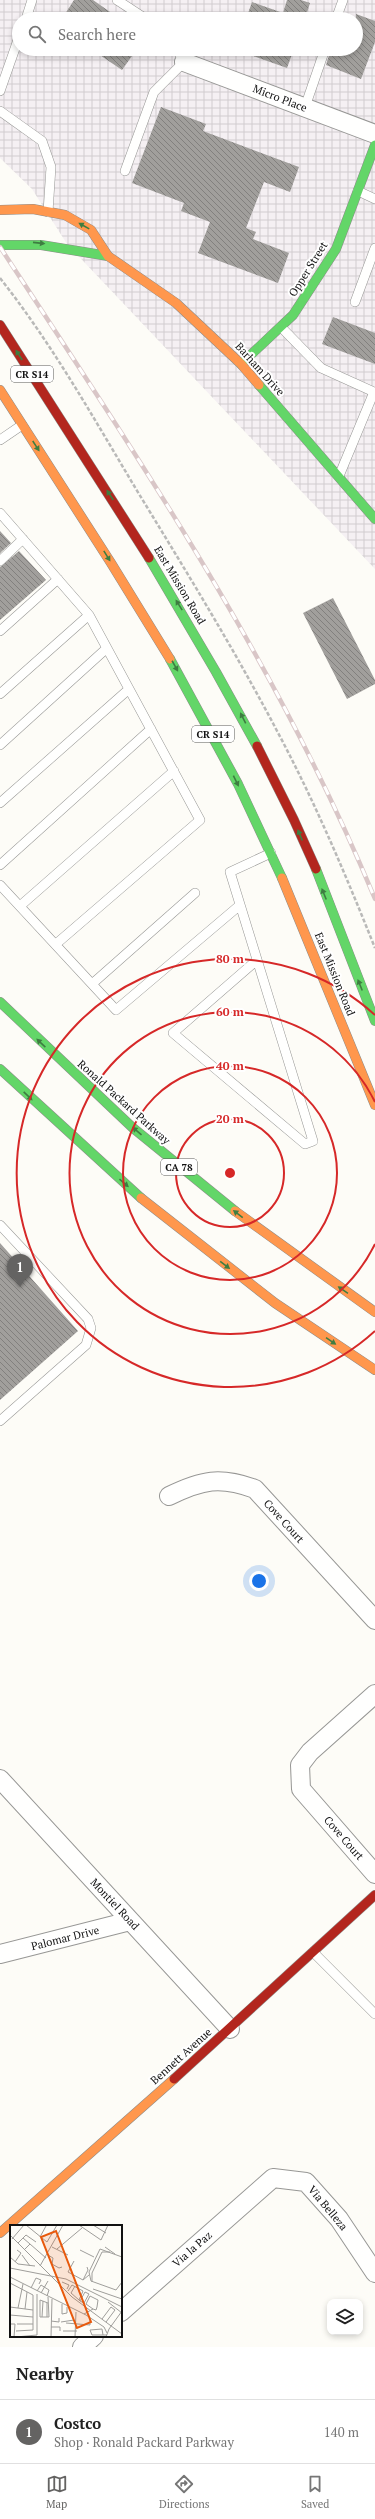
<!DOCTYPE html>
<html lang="en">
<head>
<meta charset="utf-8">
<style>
	:root { --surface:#fff; --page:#f6f6f6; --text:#222; --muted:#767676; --line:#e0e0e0; --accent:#646362 }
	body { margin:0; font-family:"PT Serif",serif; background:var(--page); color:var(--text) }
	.controls { position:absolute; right:12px; bottom:12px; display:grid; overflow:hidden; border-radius:8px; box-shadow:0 2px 6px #0003 }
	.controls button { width:36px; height:36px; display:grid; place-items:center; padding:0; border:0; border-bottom:1px solid var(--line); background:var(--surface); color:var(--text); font:20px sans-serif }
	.you { position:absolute; left:259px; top:1581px; width:14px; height:14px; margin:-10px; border:3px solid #fff; border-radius:50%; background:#1a73e8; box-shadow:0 0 0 6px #1a73e833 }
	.badge { display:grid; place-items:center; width:26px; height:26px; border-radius:50%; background:var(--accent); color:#fff; font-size:13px; font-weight:700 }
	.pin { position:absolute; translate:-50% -33px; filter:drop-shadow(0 1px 2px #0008) }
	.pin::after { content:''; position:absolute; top:21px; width:14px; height:12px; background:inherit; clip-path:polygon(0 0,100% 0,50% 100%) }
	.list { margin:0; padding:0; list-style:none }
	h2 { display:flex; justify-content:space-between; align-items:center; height:52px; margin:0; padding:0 16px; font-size:17px }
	h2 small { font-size:13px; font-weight:400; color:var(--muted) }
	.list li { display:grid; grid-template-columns:26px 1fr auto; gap:12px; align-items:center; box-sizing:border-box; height:64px; padding:0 16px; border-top:1px solid var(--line) }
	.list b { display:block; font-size:15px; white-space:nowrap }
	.list p { margin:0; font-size:13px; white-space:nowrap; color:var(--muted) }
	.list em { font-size:13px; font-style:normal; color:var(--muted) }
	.icon { flex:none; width:22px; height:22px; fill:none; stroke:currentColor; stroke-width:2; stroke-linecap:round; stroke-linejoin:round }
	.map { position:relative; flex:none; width:375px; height:2347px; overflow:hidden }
	.search { position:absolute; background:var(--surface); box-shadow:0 2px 6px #0003; left:12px; right:12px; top:12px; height:44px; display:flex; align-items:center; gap:10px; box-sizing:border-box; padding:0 14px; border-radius:22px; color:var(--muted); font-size:15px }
	.sheet { height:116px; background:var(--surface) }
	nav { display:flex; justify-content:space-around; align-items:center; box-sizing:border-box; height:56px; border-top:1px solid var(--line); background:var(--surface); font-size:11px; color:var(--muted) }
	nav a { display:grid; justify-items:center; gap:2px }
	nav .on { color:var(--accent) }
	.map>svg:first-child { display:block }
	.industrial { fill:url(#industrial-grid); fill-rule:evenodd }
	.building { fill:url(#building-back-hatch) }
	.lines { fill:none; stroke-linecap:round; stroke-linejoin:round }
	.lane-casing { stroke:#979795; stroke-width:10 }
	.street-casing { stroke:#979795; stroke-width:20 }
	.fast-casing { stroke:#8e8d8b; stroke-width:10 }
	.slow-casing { stroke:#8e8d8b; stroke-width:10 }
	.jam-casing { stroke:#8e8d8b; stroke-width:10 }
	.path { stroke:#b9b9b8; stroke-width:2.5; stroke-dasharray:4 2; stroke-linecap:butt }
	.lane { stroke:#fffffe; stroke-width:9 }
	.street { stroke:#fffffe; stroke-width:18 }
	.fast { stroke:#63d668; stroke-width:9 }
	.slow { stroke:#ff974d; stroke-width:9 }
	.jam { stroke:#b3261e; stroke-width:9 }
	.rail-casing { stroke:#d9c6c7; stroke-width:4.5 }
	.rail { stroke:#fff; stroke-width:3; stroke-dasharray:9; stroke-linecap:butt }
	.oneway { fill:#3e7d41 }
	.ring { fill:none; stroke:#d62828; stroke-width:2 }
	.labels { text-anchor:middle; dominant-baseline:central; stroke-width:4; stroke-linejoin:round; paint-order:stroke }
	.shield { fill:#fff; stroke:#585858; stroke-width:1 }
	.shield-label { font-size:10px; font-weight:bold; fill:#111 }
	.street-label { font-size:11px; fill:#111; stroke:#fff }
	.inset-road { fill:none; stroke:#9f9e9b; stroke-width:1 }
	.view { fill:#e8590c; fill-opacity:0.15; stroke:#e8590c; stroke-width:2 }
	.inset-edge { fill:none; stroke:#111; stroke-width:2 }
	.centre { fill:#d62828; stroke:#fff; stroke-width:2 }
	.ring-label { font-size:12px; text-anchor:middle; font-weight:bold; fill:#d62828; stroke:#fff; stroke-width:4; stroke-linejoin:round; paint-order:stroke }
</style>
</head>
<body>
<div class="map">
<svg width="375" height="2347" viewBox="0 0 375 2347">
	<defs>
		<pattern id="industrial-grid" width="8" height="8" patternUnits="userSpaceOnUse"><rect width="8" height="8" fill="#f5f0f3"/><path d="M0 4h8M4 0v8" fill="none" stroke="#d1cdcf"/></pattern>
		<pattern id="building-back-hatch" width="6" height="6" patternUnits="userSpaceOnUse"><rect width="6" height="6" fill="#a19f9c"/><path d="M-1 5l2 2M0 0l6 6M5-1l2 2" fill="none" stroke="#82807e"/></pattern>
	</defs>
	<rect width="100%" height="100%" fill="#fdfcf7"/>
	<path class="industrial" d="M0,0H375V569L67,244L32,189L0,158ZM19,19H356V49H19Z"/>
	<path class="building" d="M74,0H93L120,19H72L65,14Z
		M287,0H301L310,3L305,19H246L252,2L283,13Z
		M356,14L375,21V42L361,79L326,65L331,49H356Z
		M91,49H137L122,70Z
		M239,49H294L287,68L239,51Z
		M161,107L206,124L203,131L299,167L290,192L264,182L246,228L256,232L253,239L289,253L278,283L198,253L210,222L181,211L184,203L132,183Z
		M333,317L375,333V364L322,344Z
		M0,531L11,543L0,553Z
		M19,551L46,580L0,620V567Z
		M333,598L375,680V684L347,699L303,613Z
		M0,1243L78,1331L0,1400Z"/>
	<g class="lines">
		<g class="lane-casing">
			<path id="lane" d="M117,0L146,19
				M26,19L32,0
				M336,19L343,0
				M0,91L19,37
				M305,107L325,49
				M0,111L42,141L51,167L48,212
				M125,171L154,92L184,62L177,49
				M358,191L375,199
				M355,302L375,248
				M281,327L321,368L374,392L339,476
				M0,440L22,425
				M0,513L89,615L200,820L56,944
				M0,561L23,539
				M0,631L58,579
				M0,694L89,615
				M0,745L107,648
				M0,803L129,689
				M0,865L151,729
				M0,885L116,1010L240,905
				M20,906L174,771
				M257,960L173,1033L305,1144L313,1141L230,872L271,853
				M92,984L195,893
				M0,1225L88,1319L91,1328L86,1345L0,1421
				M313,1952L375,2014"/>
		</g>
		<g class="street-casing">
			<path id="street" d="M184,62L375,134
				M169,1496C202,1480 220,1476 255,1489L375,1620
				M375,1694L310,1752L300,1765L301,1789L375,1874
				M0,1779L230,2029
				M0,1954L130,1921
				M121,2312L273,2178L306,2182L339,2219L375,2273
				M82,2347L94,2336"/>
		</g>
		<g class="fast-casing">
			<path id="fast" d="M0,245H41L108,256
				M241,364L293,315L336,249L375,145
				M259,385L375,519
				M149,558L216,672L257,746
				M170,659L238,784L282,878
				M316,869L375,1021
				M0,1002L133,1128L235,1211
				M0,1069L141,1198"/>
		</g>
		<g class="slow-casing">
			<path id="slow" d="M0,210L33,209L65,215L91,230L108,256L176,303L241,364L259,385
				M0,390L111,563L170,659
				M282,878L375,1105
				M141,1198L275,1303L375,1370
				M235,1211L375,1312
				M0,2233L174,2079"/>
		</g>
		<g class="jam-casing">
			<path id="jam" d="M0,325L149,558
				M257,746L294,820L316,869
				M174,2079L375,1895"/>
		</g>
		<path class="path" d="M0,278C52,344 93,417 136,489C184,568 233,647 276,729C314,800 345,873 375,948"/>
		<use href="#lane" class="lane"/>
		<use href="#street" class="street"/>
		<use href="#fast" class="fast"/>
		<use href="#slow" class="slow"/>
		<use href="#jam" class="jam"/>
		<g class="rail-casing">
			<path id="rail" d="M0,247C139,459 278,664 375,899"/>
		</g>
		<use href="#rail" class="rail"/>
	</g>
	<defs><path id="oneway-solid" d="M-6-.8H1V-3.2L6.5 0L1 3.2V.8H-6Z"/></defs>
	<g class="oneway">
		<use href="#oneway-solid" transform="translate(84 226) rotate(-151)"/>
		<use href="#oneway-solid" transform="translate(39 243) rotate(6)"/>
		<use href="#oneway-solid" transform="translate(19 355) rotate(-123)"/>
		<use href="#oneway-solid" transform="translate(36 446) rotate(57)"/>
		<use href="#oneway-solid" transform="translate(110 495) rotate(-123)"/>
		<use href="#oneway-solid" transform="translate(107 556) rotate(58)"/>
		<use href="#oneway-solid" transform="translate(179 605) rotate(-122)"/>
		<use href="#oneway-solid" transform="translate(175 666) rotate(61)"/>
		<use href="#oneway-solid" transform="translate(243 718) rotate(-117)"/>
		<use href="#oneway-solid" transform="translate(236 781) rotate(64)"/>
		<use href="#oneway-solid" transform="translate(300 835) rotate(-113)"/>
		<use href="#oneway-solid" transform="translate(324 894) rotate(-112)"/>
		<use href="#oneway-solid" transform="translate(360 985) rotate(-112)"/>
		<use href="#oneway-solid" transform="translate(41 1043) rotate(-137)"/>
		<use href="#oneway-solid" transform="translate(28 1096) rotate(44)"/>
		<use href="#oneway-solid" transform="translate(137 1131) rotate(-139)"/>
		<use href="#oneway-solid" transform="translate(124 1183) rotate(41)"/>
		<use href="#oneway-solid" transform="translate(238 1214) rotate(-142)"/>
		<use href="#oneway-solid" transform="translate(225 1265) rotate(37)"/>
		<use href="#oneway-solid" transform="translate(343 1290) rotate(-146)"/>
		<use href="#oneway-solid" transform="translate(331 1341) rotate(34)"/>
	</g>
	<g class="ring">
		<circle cx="230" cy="1173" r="54"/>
		<circle cx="230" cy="1173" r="107"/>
		<path d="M375 1244A161 161 0 1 1 375 1102"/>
		<path d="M375 1331A214 214 0 1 1 375 1015"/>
	</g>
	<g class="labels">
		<g class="shield">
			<rect x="11" y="366" width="42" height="16" rx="3"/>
			<rect x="192" y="726" width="42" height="16" rx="3"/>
			<rect x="161" y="1159" width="36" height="16" rx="3"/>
		</g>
		<g class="shield-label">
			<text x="32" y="374">CR S14</text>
			<text x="213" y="734">CR S14</text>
			<text x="179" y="1167">CA 78</text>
		</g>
		<g class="street-label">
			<text transform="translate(280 98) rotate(21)">Micro Place</text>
			<text transform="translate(308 269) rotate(-58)">Opper Street</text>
			<text transform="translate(260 369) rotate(48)">Barham Drive</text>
			<text transform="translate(180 585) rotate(59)">East Mission Road</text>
			<text transform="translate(335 974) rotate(68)">East Mission Road</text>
			<text transform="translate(124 1102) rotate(42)">Ronald Packard Parkway</text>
			<text transform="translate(284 1521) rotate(48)">Cove Court</text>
			<text transform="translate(344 1838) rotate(49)">Cove Court</text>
			<text transform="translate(115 1904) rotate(47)">Montiel Road</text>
			<text transform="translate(65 1938) rotate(-14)">Palomar Drive</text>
			<text transform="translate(181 2056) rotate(-42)">Bennett Avenue</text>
			<text transform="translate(328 2208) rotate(50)">Via Belleza</text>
			<text transform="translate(192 2249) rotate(-41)">Via la Paz</text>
		</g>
	</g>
	<g transform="translate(10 2225)">
		<rect width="112" height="112" fill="#fdfcf7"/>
		<path class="inset-road" d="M16,0L37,17L47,0M69,0L91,15L98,0M83,0L96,8M0,10L62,72L112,109M30,12L36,1M13,13L20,19L15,24M2,14L14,0M8,18L16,10L26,17M20,19L36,33M42,22L58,30M95,22L105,29M47,24L72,3M90,24L79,47L81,56L106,65L112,57M90,24L112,32M70,25L84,32M12,30L20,41M38,30L43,33L42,39L49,43L52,42M0,32L8,39L25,41M64,36L58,47L73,55M5,37L11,28L7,25M30,41L53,0M77,42L78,45L73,55L79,50M0,43L56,54L112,82M0,52L76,90L94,102L97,108M52,57L59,60L57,64M82,57V48L92,27H100M0,58L23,70V105L6,106M65,61L61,68L69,75L70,76L74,78L79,69L75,67L70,76M21,63L26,53L31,55L29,59M83,64L112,74M27,66L31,60L39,65L37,71M58,66L62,60L73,66L69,75M31,68L38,56M98,77L112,88M37,78V92M38,78L30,75V92H39L38,72M52,79V89L57,88V82M0,82L23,85M8,83L13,59M15,84L17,67M74,89L83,84L86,85L87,82L88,75L80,71L76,79L83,84M0,90L23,92M32,92L33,76M92,94L101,82L105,85L96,97M41,96L49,97V93M51,97L64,95M56,98L80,100V93M0,99H5L4,112M7,99H23M41,102H50V106M53,106H67M93,110L92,104L80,105L82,110H97M6,112L27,110V69M41,112L42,74M65,112L66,87M96,112L99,104L112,86"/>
		<path class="view" d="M46,6L81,97L67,103L31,12Z"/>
		<rect width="112" height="112" class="inset-edge"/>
	</g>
	<circle cx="230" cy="1173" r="6" class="centre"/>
	<g class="ring-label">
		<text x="230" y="963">80 m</text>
		<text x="230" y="1016">60 m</text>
		<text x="230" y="1070">40 m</text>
		<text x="230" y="1123">20 m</text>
	</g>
</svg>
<div class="controls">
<button><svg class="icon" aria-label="layers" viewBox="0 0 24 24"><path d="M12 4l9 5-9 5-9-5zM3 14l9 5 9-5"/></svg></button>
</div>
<div class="you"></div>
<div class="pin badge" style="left:20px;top:1287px">1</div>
<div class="search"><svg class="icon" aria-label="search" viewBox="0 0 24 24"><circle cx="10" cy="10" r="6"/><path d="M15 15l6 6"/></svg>Search here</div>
</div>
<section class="sheet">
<h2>Nearby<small></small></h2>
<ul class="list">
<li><span class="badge">1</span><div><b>Costco</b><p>Shop · Ronald Packard Parkway</p></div><em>140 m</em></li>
</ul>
</section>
<nav>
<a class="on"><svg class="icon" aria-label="map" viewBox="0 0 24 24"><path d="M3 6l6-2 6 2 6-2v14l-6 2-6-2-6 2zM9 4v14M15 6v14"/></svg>Map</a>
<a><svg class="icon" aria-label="directions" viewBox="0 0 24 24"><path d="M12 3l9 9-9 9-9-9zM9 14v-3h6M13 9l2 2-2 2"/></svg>Directions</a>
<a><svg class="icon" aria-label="saved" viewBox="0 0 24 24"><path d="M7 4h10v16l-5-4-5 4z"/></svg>Saved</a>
</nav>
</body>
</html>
